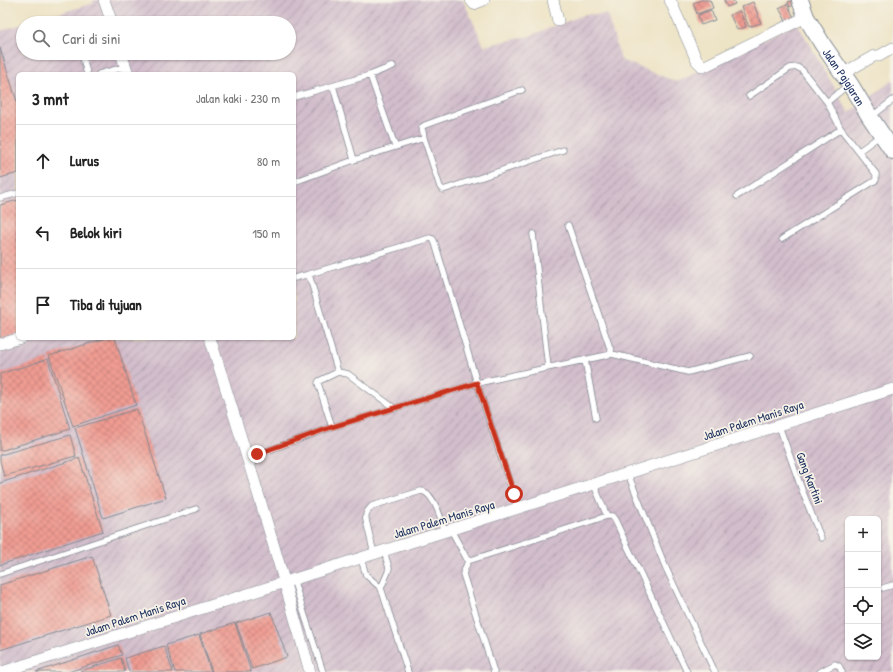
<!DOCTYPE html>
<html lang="id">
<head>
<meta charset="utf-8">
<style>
	:root { --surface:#fff; --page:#f6f6f6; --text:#222; --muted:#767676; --line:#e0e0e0 }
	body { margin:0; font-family:"Patrick Hand",sans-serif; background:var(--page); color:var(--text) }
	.controls { position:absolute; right:12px; bottom:12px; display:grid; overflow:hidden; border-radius:6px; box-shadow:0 1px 3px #0004 }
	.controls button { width:36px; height:36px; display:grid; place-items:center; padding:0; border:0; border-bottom:1px solid var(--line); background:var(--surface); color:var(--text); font:20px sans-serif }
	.stop { position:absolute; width:12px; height:12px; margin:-9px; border:3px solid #c8321e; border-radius:50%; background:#fff }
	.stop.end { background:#c8321e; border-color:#fff; box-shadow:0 1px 4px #0008 }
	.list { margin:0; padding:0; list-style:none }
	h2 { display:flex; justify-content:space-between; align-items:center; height:52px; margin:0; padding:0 16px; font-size:17px }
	h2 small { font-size:13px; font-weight:400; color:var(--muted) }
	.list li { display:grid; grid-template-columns:26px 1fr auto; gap:12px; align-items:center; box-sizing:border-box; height:72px; padding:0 16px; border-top:1px solid var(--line) }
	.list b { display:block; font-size:15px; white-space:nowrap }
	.list em { font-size:13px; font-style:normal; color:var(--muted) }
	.icon { flex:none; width:22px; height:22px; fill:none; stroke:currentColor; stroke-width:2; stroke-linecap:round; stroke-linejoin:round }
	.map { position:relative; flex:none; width:893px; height:672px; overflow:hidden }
	.search { position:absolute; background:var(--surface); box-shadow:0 1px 3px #0004; left:16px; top:16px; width:280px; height:44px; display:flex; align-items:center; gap:10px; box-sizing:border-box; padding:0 14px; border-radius:22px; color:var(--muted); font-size:15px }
	.panel { position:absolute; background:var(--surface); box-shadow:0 1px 3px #0004; left:16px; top:72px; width:280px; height:268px; border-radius:6px }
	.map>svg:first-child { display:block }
	.industrial { fill:url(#industrial-furrows); fill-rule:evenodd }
	.building { fill:url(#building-cross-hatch) }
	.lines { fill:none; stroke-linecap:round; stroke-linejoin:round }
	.lane-casing { stroke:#848992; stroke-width:7 }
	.street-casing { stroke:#848992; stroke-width:12 }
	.secondary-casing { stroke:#848992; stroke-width:18 }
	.lane { stroke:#fff; stroke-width:5.5 }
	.street { stroke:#fff; stroke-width:11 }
	.secondary { stroke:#fff; stroke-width:16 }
	.route { stroke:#c8321e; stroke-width:5 }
	.labels { text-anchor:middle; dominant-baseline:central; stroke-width:3.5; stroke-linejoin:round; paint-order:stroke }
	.street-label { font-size:12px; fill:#1b2f5e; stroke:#f7f3e8 }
</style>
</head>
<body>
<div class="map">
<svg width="893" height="672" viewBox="0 0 893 672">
	<defs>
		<pattern id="industrial-furrows" width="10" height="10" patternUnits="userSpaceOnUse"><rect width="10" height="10" fill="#d1bdcb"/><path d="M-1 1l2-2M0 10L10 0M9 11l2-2" fill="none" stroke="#a99aa8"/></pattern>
		<pattern id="building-cross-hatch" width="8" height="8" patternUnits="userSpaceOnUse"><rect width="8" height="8" fill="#f09c92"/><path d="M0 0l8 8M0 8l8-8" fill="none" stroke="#c2807a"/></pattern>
	</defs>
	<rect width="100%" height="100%" fill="#f7f3e8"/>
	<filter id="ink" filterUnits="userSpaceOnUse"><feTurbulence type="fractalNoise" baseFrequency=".025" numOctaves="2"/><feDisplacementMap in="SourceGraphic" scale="8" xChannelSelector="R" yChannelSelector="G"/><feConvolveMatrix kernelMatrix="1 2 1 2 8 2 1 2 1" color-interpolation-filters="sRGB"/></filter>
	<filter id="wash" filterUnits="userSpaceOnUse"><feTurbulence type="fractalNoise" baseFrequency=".012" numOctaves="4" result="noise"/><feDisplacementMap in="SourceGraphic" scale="16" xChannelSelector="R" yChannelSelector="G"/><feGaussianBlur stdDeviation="0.9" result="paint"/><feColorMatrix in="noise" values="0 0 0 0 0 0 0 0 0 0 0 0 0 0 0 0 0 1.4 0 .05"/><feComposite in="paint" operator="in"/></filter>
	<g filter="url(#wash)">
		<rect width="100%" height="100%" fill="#ede3c5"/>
		<path class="industrial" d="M93,0H463L484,46L529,36L586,14L607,15L621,60L677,82L797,23L849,113L893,80V672H0V31L23,24V53H289V23H27L94,3ZM18,74H294V338H18ZM848,519H878V657H848Z"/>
		<g id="blocks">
			<path class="building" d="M701,0H710L713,8L697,14L693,3Z
				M724,0H733L735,4L727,7Z
				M793,0L795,4L790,7L788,2Z
				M753,2L761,23L749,27L741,7Z
				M787,4L795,19L787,23L779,8Z
				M711,10L715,20L701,25L698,15Z
				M740,11L746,27L737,30L730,15Z
				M70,18L71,23H56Z
				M0,48L18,105V173L0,178Z
				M18,200V334L0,340V205Z
				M106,338H115L136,405L73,426L49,356Z
				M48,359L70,429L0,451V374Z
				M137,409L166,498L103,518L75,428Z
				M70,435L76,456L4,476L0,461V455Z
				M79,458L103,531L0,565V483Z
				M92,556L111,615L0,650V585Z
				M271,612L287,657L252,669L236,623Z
				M235,623L251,672H212L200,634Z
				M199,635L211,672H175L166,645Z
				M118,645L122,655L68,672H36Z
				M164,646L173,672H129L125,658Z
				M121,658L125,672H81L80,671Z"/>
		</g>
	</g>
	<g filter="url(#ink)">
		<use href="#blocks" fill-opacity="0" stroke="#848992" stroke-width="1"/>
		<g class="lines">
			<g class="lane-casing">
				<path id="lane" d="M82,53L87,74
					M99,74L125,67
					M370,75L395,146
					M333,86L354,160
					M749,96L790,68L797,67L802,70L827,102L841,129L876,174V180L782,239
					M294,97L370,75L393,66
					M827,102L848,85
					M871,117L893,100
					M424,138L422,127L425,125L522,90
					M859,151L881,135
					M294,182L354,160L424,138L440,187L443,190L563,150
					M737,196L841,129
					M0,198L18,193
					M568,225L612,354
					M533,234L548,367
					M306,275L430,238L433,239L435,243L477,383L518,509
					M294,278L306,275L310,278L338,372L348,374L394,408
					M585,360L596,418
					M779,426L802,490L821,538
					M332,427L318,383L319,381L338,372
					M248,458L332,427L477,383L612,354L688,372L750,356
					M628,474L665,566L679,596L715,672
					M594,485L607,516
					M451,530L468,561
					M374,554L366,520C365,514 367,511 372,506L421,491C434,492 442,521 445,532
					M361,559L366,575L381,588L408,672
					M0,574L196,509
					M293,579L323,672
					M381,588L388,572L389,568L384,551
					M883,588L893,585
					M494,672L463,574L468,561L607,516H612L615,520L687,672
					M820,672L835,664L839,666L842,672"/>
			</g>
			<g class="street-casing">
				<path id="street" d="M104,0L112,23
					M471,0L474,4L484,0
					M553,0L558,21
					M670,0L697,61L703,67L806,17
					M121,53L128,74
					M842,74L874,56H879L893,48
					M210,338C245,449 279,560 310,672
					M0,344L21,338
					M2,672C299,577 596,484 893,389"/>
			</g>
			<g class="secondary-casing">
				<g id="secondary">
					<path id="s1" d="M800,0L806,17L823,45L850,84L870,117L893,151"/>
				</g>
			</g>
			<use href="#lane" class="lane"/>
			<use href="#street" class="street"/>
			<use href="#secondary" class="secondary"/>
		</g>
	</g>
	<g class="lines" filter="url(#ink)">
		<path class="route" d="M257,454L332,427L477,383L514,494"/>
	</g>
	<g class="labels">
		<g class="street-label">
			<text stroke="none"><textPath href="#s1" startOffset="89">Jalan Pajajaran</textPath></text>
			<text transform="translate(753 420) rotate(-18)">Jalam Palem Manis Raya</text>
			<text transform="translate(810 478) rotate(69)">Gang Kartini</text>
			<text transform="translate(444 519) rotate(-17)">Jalam Palem Manis Raya</text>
			<text transform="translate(135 616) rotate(-18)">Jalam Palem Manis Raya</text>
		</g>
	</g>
</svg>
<div class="controls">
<button>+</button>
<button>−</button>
<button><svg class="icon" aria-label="locate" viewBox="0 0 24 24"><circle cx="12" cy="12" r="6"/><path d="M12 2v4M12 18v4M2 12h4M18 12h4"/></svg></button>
<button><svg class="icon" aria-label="layers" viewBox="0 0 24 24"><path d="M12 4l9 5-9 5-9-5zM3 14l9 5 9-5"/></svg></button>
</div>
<div class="stop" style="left:514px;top:494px"></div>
<div class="stop end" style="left:257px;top:454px"></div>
<div class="search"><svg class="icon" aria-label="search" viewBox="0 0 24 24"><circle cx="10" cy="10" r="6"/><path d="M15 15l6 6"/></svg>Cari di sini</div>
<section class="panel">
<h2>3 mnt<small>Jalan kaki · 230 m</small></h2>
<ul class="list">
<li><svg class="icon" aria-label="ahead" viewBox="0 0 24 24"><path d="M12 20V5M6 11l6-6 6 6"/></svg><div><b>Lurus</b></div><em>80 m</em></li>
<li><svg class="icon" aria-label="left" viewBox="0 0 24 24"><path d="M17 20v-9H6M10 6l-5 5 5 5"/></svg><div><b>Belok kiri</b></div><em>150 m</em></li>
<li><svg class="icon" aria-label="arrive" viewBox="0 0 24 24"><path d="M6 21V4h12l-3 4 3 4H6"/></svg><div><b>Tiba di tujuan</b></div></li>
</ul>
</section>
</div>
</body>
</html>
